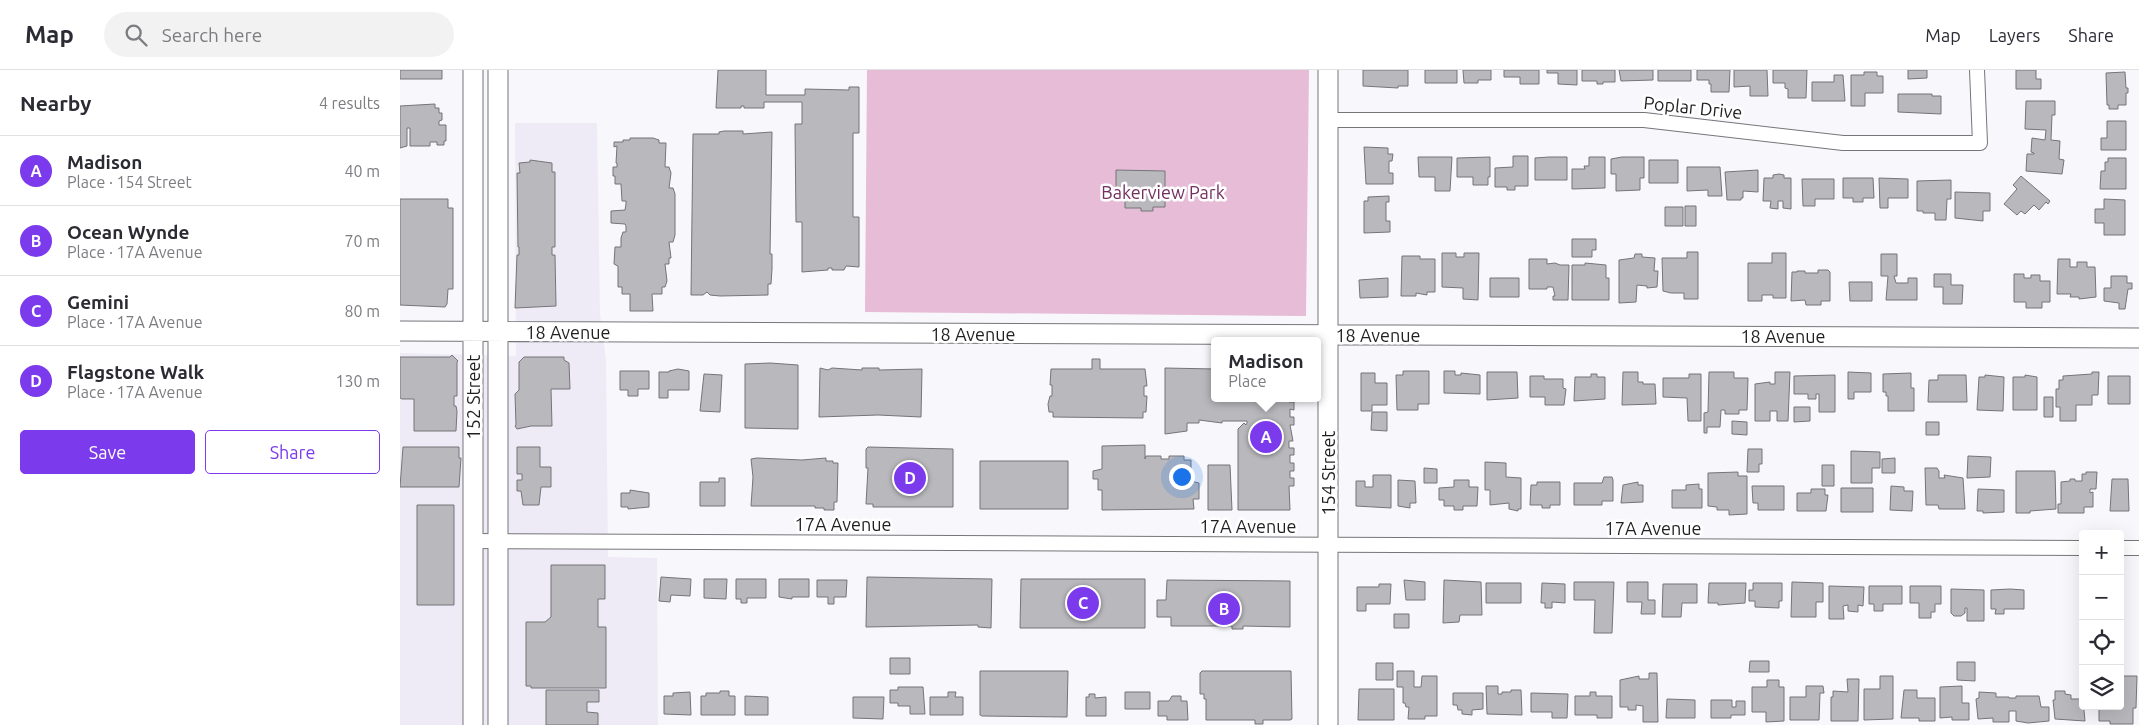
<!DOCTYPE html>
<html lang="en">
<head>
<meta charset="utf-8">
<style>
	:root { --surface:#fff; --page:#f2f2f3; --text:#2b2b33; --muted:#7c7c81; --line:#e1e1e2; --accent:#7c3aed }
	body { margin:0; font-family:Ubuntu,sans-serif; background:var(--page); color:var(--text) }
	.controls { position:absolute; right:15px; bottom:15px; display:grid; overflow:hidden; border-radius:5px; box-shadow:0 5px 20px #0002 }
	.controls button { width:45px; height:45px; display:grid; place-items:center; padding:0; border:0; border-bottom:1px solid var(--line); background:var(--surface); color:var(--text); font:25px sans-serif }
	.you { position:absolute; left:781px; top:406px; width:18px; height:18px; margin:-12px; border:4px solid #fff; border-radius:50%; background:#1a73e8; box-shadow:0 0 0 8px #1a73e833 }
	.badge { display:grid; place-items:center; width:32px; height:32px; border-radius:50%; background:var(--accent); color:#fff; font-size:16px; font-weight:700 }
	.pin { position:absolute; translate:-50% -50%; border:2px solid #fff; box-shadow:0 1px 5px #0006 }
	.popup { position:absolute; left:811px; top:267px; width:110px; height:65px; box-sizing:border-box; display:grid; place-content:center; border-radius:5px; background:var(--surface); filter:drop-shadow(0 1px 4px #0005); font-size:16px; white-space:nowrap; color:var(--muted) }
	.popup b { font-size:19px; color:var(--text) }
	.popup::after { content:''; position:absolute; left:50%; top:100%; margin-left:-10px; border:10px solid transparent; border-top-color:var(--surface) }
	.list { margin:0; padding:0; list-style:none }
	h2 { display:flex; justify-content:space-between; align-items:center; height:65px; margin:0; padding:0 20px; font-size:21px }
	h2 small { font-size:16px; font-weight:400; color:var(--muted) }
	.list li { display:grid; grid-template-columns:32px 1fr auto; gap:15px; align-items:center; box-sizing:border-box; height:70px; padding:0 20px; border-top:1px solid var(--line) }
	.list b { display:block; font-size:19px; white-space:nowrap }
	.list p { margin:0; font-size:16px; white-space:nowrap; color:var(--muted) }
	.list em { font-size:16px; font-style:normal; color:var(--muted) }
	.actions { display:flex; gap:10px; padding:15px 20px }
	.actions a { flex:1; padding:11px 0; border:1px solid var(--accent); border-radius:5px; text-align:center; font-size:18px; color:var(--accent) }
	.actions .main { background:var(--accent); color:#fff }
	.icon { flex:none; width:28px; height:28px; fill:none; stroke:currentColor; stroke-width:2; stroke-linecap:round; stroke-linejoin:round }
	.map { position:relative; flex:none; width:1739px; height:655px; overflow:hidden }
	header { display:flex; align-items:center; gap:30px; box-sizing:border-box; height:70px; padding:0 25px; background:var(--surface); border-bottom:1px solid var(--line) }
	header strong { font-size:24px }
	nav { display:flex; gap:28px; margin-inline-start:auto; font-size:18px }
	.search { width:350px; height:45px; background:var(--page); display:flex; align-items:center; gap:12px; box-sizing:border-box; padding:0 18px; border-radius:28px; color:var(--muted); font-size:19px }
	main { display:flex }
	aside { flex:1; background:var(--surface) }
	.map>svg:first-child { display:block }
	.built { fill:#efebf6 }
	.green { fill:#e7bcd7 }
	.building { fill:#b9b9bd; stroke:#757579 }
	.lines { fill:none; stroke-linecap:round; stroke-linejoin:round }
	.street-casing { stroke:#767579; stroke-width:16 }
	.secondary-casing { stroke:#767579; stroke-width:21 }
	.street { stroke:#fff; stroke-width:14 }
	.secondary { stroke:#fff; stroke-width:19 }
	.labels { text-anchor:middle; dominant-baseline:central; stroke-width:5; stroke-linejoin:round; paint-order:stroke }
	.street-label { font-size:18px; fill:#201f21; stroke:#fff }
	.park-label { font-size:18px; fill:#742d5f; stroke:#fff }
</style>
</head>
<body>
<header>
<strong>Map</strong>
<div class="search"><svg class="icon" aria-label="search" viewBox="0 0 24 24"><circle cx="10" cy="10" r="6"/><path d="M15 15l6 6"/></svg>Search here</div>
<nav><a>Map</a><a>Layers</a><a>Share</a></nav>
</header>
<main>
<aside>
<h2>Nearby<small>4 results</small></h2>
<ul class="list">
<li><span class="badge">A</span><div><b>Madison</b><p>Place · 154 Street</p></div><em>40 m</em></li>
<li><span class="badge">B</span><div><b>Ocean Wynde</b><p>Place · 17A Avenue</p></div><em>70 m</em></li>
<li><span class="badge">C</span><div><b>Gemini</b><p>Place · 17A Avenue</p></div><em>80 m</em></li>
<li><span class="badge">D</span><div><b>Flagstone Walk</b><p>Place · 17A Avenue</p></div><em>130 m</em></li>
</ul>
<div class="actions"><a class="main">Save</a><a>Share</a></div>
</aside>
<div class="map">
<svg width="1739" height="655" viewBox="0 0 1739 655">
	<rect width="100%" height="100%" fill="#f8f7fb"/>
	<path class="built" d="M115,53H197L200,244L206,290L208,487L257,488L258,655H0V283L116,286Z"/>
	<path class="green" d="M467,0H909L906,246L465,242Z"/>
	<path class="building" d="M0,0H42V9H0Z
		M318,0H366V25H405V19L449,20V17H459V63H453V147H459V197L446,196L444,200H432V198H428V200L402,202V152H396L395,54H402V32H364V38H344V36H341V38H316Z
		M963,0H1008V16H998V18L963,16Z
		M1025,0H1057V13H1025Z
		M1063,0H1091V10H1078V13H1064Z
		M1104,0H1139V14H1120V7H1104Z
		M1147,0H1177V15L1158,14V3H1147Z
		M1182,0H1215V12H1203V14H1197V11H1182Z
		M1219,0H1253V10L1221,11Z
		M1258,0H1291V11H1258Z
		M1297,0H1330L1329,22H1311V14H1309V10H1297Z
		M1334,0H1367L1368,26H1350V16L1334,17Z
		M1373,0H1407L1406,28H1388V19L1385,18V13H1373Z
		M1508,0H1527V8L1508,9Z
		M1616,0H1636V9H1641V19H1616Z
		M1464,2H1477V6H1483V23H1465V36H1451V5H1464Z
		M1725,2L1726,18H1728V23H1726V35H1718V39H1709V35H1707L1706,3Z
		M1434,5H1443L1445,31H1412V12H1434Z
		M1498,24H1532V26H1541V44L1498,42Z
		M1626,31H1655V45H1652L1651,70L1660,71L1659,89L1664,90L1662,104L1626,101L1627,84H1634V83L1631,82L1632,68L1645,70L1646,60L1625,59Z
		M35,34V38H39V43H42V50L39,51V55H46V71H44V75H37V72H30V76H10V58H7V76L0,78V36Z
		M1707,51H1726V80H1701V68H1707Z
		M324,61H343V64L372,62L370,184H372V199L371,214H368V225L320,226L310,225L307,222L303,225H291L293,64H319V62Z
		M230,68H253L259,70V73H266L265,97H269L271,103L269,118H273L275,124V165L273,172H269L271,188H269V194H265L267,211L265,217H262V224H252L253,241H230V224H222V217H218V196L214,194L215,177H221V168L223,162H226V156L225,154L211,153V141L225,140L226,134V131H222L221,114H215V106H213V97H217V93H216L217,76L214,77V72H223V70H230Z
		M964,77L988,78V84H993L992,91H989V103H993V114H966Z
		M1113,86H1128V116H1115V120H1107V117H1095V98L1113,97Z
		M1018,87H1052L1050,121H1035V107H1019Z
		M1090,87V107H1088V115H1073V107H1057V88Z
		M1149,87H1167V110H1135V88Z
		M1189,87H1205V118L1172,119V99H1185L1184,96H1189Z
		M1222,87H1244V108H1240V120L1216,121V104H1211V89Z
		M1708,88H1726V119H1700L1701,101H1705V92H1708Z
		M130,90L152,93V102H155V177H152V185H155L156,236L115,238L117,185H119V177H118L117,103H120L119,93L130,92Z
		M1249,90H1278V113H1249Z
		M1287,97H1320L1322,126H1308V120L1287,121Z
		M716,100L765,101V137H753V141H741V138H725V120H716Z
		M1358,100V122L1343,121V128H1341V130H1327L1325,102Z
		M1379,104L1384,105V108H1391V139L1383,138V131H1378V139L1370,138L1371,131H1363L1364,108H1373V105Z
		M1621,106L1650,131L1648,134L1646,132L1639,140L1634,135L1625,144L1621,141L1617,145L1604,134L1617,119L1613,115Z
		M1443,108H1473L1474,128H1463V132H1453V128H1443Z
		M1479,108L1508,109V128H1488V138H1480Z
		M1402,109H1434V129H1415V136H1403Z
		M1551,110V129H1547L1546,150H1535V143H1523V141H1517V111Z
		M1555,122L1590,123V141H1583V151L1555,148Z
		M989,126V132H986V151H990V162L964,163V131H968V127Z
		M0,129H48V138H53V219H48L47,234L45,237L0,235Z
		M1704,129L1725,130V165H1704V153H1695V139H1704Z
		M1285,136H1296V156H1285Z
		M1265,137H1283V156H1265Z
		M1172,169H1196V180H1192V187H1172Z
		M1287,182H1298V229H1284V223H1271L1263,221L1262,188H1287Z
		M1042,183H1056V187H1064V183H1079L1078,230L1063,229V218L1042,217Z
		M1372,183H1386V228H1373V225H1362V231H1348V193H1372Z
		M1235,184H1242V187L1255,188L1254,201H1258L1257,217L1247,218V216L1237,215L1236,232L1219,233V190L1234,188Z
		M1481,184H1497V206H1494L1496,213H1508V208H1517V230H1486L1488,206H1481Z
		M1002,186H1020V189H1035V222H1027V225L1016,223V226H1001Z
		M1129,189H1147V194L1155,193L1160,195H1169L1168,230H1153V226H1155L1153,217H1147V219H1129Z
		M1658,189H1670V197H1677V192H1687V197H1695L1696,227L1679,229V227H1670L1671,224H1657Z
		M1185,193L1206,195V208H1209V230H1172V195H1185Z
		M1418,200H1428L1430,202V231H1421V235H1406L1405,230L1391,231L1392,202H1397V201H1405V203H1418Z
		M1534,204H1551V215H1563L1562,234H1543V217H1534Z
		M1614,204H1624V208H1631V205H1640V211H1650V232H1642V238H1626V232H1614Z
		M1711,206H1727V213H1732V219H1728L1725,239H1719V233L1704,231V218H1711Z
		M988,208V227L960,228L959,210Z
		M1090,208H1119V227H1090Z
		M1449,212H1472V231H1450Z
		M52,285L58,291L57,292V326H54V336H56L57,341L56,361H14V329H2L0,328V287H50Z
		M124,287H164V290L169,293L170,319H151L152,356H131L117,359L115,356L116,355L115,324L119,320V292Z
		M692,289H700V299H745L747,316H744V326H747L746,342H743V348L653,347V342H649L648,334L650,326H652V315H650L651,299H692Z
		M370,293L398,295V359L345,358V294Z
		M420,298L428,300L432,298L462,300V298H479V300L522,299L521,347L478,345L419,347Z
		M765,298L815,299V328H889V332H894V340L890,339V347H894V355H890L893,371H889V378H894V385H890V393H894V401H890V408H894V416H889L890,440H838V359L844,353L846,355L847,353V351H822V353L799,350V353H787V361L765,364Z
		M278,299L289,301V320H268V328H259V302H269V301Z
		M220,301H249V319H238V326H228V320H220Z
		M1003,301H1029V334H1018V340H997L996,305H1003Z
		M1044,301H1055V305H1061V303L1080,305V324L1044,323Z
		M1087,302H1117L1118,328L1087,330Z
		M1223,302H1238V312H1243V314H1255L1256,334L1222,335Z
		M1309,302H1334V308H1348L1347,340H1339V344H1325V340H1321L1320,357H1307V363H1304V343L1308,342Z
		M1375,302H1390L1388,351H1377V341H1370V351H1355V314L1370,312V314H1375Z
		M1448,302L1471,303V322H1454V329H1448Z
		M1692,302H1699L1698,325H1692V335H1676V351H1660V337H1656V319H1659V310H1663V306L1692,304Z
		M961,303H975V313H987V335H972V341H961Z
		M1511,303V318H1514V341H1488V326H1486V322H1483V304Z
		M304,304L322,305L320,342L300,341Z
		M1191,304H1197V307H1205V329L1174,331L1175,307H1191Z
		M1289,304H1301V351H1288L1287,328L1263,327V308H1289Z
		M1435,305V342H1419V324H1416V329H1408V324H1394V306Z
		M1538,305H1566L1567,332H1528L1529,310H1538Z
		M1585,305L1604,307L1603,341L1577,340L1579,307H1585Z
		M1625,305L1637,307V340H1613V307H1625Z
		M1130,306H1144V309H1163V318L1166,319L1164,335H1145V327H1130Z
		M1708,306H1730V334H1708Z
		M1644,327H1653V347H1644Z
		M1394,337H1410V351L1394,352Z
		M972,342H987V361L971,360Z
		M1332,351L1347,352V365L1332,364Z
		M1526,352H1539V365H1526Z
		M745,375V389L746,386H761V389H769V386H784V390H791V411L799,413V429H793L794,439L702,440V420H698V409H693V401L702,399V376Z
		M3,377H59V388H61L59,417H0Z
		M117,377H140V397H151V417H141L139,435H123L121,421H117V410H122V404H117Z
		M468,377L553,379V437H473V434H466L468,398H466V379Z
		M1348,379H1362V394H1359V402H1347Z
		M1451,381L1480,382V398H1472V413H1451Z
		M1568,386L1591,387L1590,407L1567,408Z
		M357,388L402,390L426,388V391H433V393H438L437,432H434V440H424V438H415V436H351L353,407L351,389Z
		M1495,388V403H1482V389Z
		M580,391H668V439H580Z
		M1085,392L1106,393V407L1121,408V439H1118V441L1109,439V433L1090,435V420H1085Z
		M808,395H830L832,440H808Z
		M1422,395H1434V416H1422Z
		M1024,398L1037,399V413H1024Z
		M1525,398H1537L1539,401V408H1545L1544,405L1563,408L1565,439H1539L1538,435H1526Z
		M1616,401H1655L1656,439L1630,441V443H1616Z
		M1338,402V406H1347V444L1329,445V440H1317V437L1308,436V403Z
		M1686,402H1697L1696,419H1690V423L1693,422V437H1684V443H1658V434H1661V412L1670,411V409H1675V411H1682V404H1686Z
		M973,405H991V438L956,436V411H965V417H973Z
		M1204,407H1212L1213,410V431H1202V435H1174V413H1202Z
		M319,408H325V436H300V412H319Z
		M1712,409H1728L1729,441H1710Z
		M998,410L1015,411L1016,433H1010V438L998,436Z
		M1054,410H1069V417H1078L1077,436H1063V440H1054V436H1044V430H1039V418L1054,417Z
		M1137,412H1160V435H1150V438H1142V435H1130L1131,415H1137Z
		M1238,412V415H1243V432L1221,433L1223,415Z
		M1299,414V419H1302V438H1272V420H1286V415Z
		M1352,416H1384V440H1358V433H1353Z
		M1491,416L1504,417V421H1513L1512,441L1490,440Z
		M1441,418H1473V442H1441Z
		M1411,419H1425V425H1428L1426,441H1397V423H1411Z
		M1578,419L1604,420V442L1583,443V441H1577Z
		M230,420L249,423V437L228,439V437H221V423H230Z
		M17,435H54V535H17Z
		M151,495H205V529H198V557H206V618H131V616H126V552H145L151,547Z
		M261,507L291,509L290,526L271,525L270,532L259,531Z
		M467,507L592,509L591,558L578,557V555L466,557Z
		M304,509H327L326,529L304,528Z
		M336,509H366V528H347V533H341V529H336Z
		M379,509H409V527H392V529L379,527Z
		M621,509H745V558H620Z
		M417,510H447L446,527H434V534H428V527H417Z
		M767,510L890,511V557L843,556V559H832V556H771V547H757V530H766Z
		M1004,510L1025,512V530H1006Z
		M1044,510L1081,512L1082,545H1060L1059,552L1043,553Z
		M1174,512H1214L1212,563H1194L1195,530H1174Z
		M1227,512H1248V530H1255V544H1241L1242,532H1227Z
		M1392,512L1423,513V532H1416V547H1391Z
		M1086,513H1121V533H1086Z
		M1142,513L1165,514V533L1152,532V538H1145V533H1141Z
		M1309,513H1346L1345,533L1318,535V533H1308Z
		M1353,513H1382V531H1379V538L1355,537V531H1349V520H1353Z
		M979,514H991L990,534H966V541H957V517H979Z
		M1263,514H1297V533H1282L1281,547H1262Z
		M1429,516L1464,517L1463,536L1458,535V542L1448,541V535L1443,536L1444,549H1429Z
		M1469,516H1502V534H1483V541H1474V534H1469Z
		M1510,516H1541V534H1535V542H1531V548H1519V533H1510Z
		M1551,519L1584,520V551H1567V538H1565V543L1561,546H1554L1551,543Z
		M1610,519L1624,520V539H1604V544H1595L1596,539H1591V520Z
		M994,544H1009V558H994Z
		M490,588H510V604H490Z
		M1350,591H1369V602H1349Z
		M1557,592H1575V611L1557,610Z
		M976,593H993V610H976Z
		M580,601H668L667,647L582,646L580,645Z
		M802,601H891L892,649L890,650H863V654H855V650H806V629H804V624H800V603Z
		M997,601H1014V617H1021L1022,606H1037V646H1025V649H1008L1009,637H1006L1005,633H1003V617H997Z
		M1249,603H1257L1258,652H1243V636L1236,635V640H1228V637H1220V610L1239,606V609H1249Z
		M1480,606H1493V649L1464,650V619H1480Z
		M1720,606H1737L1736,638H1733V654H1710V651H1699V636H1720Z
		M1447,609H1459L1458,651H1431V627H1433V621L1448,622Z
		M1367,610H1379V617H1384V651L1366,652V642H1352V617H1367Z
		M1086,616H1098V624H1102V622H1111V620H1121L1122,645L1087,644Z
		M1406,616H1423L1424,623H1420L1419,650H1390V627H1406Z
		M1562,616V633H1569V650H1552V647L1540,648V617Z
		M498,617H523L525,644H510V636H498V633H490V620H498Z
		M959,619H994V650H958Z
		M146,620H199V632H187V642L198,643V655H146Z
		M1504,620H1517V628H1535V651H1519V648H1501Z
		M320,621H329V626H335V645H301V626H306V623H320Z
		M1655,621H1665V624L1671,625V629H1683L1685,651L1655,649L1653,630H1655Z
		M290,622L291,645L264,644V626H273V623Z
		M548,622H556L555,627H563V645H530V627H548Z
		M725,622H750V639H725Z
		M1190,622H1196V626H1212V648H1197V645H1175V626H1190Z
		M1579,622L1596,623V627H1609V628H1616V626H1639L1641,637H1649V651L1628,653L1616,651V641H1609V652H1593V648L1578,649L1576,629L1579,628Z
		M1053,623H1083V639L1072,640V645L1062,644V640H1058L1057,635H1053Z
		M1131,623L1168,624L1167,648H1152V642H1131Z
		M689,624H695V628L706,627V646H686V627H689Z
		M345,626L368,627V645H345Z
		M772,626H781V631H787L788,650H767V646H758V631H769Z
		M453,627H484L483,649L453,648Z
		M1267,629L1295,630V648H1266Z
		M1311,630H1332V637H1336V631H1345V645H1331V648H1311Z"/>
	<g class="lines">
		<g class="street-casing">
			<path id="street" d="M928,50H1244L1443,73H1580L1577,0
				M73,471L1683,478
				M1720,478H1739"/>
		</g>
		<g class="secondary-casing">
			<path id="secondary" d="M928,0V655
				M0,261L1739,268
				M73,655V0
				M98,655V0"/>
		</g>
		<use href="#street" class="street"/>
		<use href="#secondary" class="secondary"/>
	</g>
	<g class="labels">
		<g class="street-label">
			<text transform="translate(1293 37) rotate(6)">Poplar Drive</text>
			<text x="168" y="262">18 Avenue</text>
			<text x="573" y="264">18 Avenue</text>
			<text x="978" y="265">18 Avenue</text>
			<text x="1383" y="266">18 Avenue</text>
			<text transform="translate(73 327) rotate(-90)">152 Street</text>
			<text transform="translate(928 403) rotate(-90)">154 Street</text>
			<text x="443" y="454">17A Avenue</text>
			<text x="848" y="456">17A Avenue</text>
			<text x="1253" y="458">17A Avenue</text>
		</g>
		<g class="park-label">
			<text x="763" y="122">Bakerview Park</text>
		</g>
	</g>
</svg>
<div class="controls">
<button>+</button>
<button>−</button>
<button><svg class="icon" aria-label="locate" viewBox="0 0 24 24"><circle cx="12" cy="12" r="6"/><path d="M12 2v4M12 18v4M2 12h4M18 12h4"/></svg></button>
<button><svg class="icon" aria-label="layers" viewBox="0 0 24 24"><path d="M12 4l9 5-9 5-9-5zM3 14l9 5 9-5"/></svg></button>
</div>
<div class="you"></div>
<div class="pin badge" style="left:866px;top:367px">A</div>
<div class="popup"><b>Madison</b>Place</div>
<div class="pin badge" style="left:824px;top:539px">B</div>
<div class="pin badge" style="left:683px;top:533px">C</div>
<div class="pin badge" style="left:510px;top:408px">D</div>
</div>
</main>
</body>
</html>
